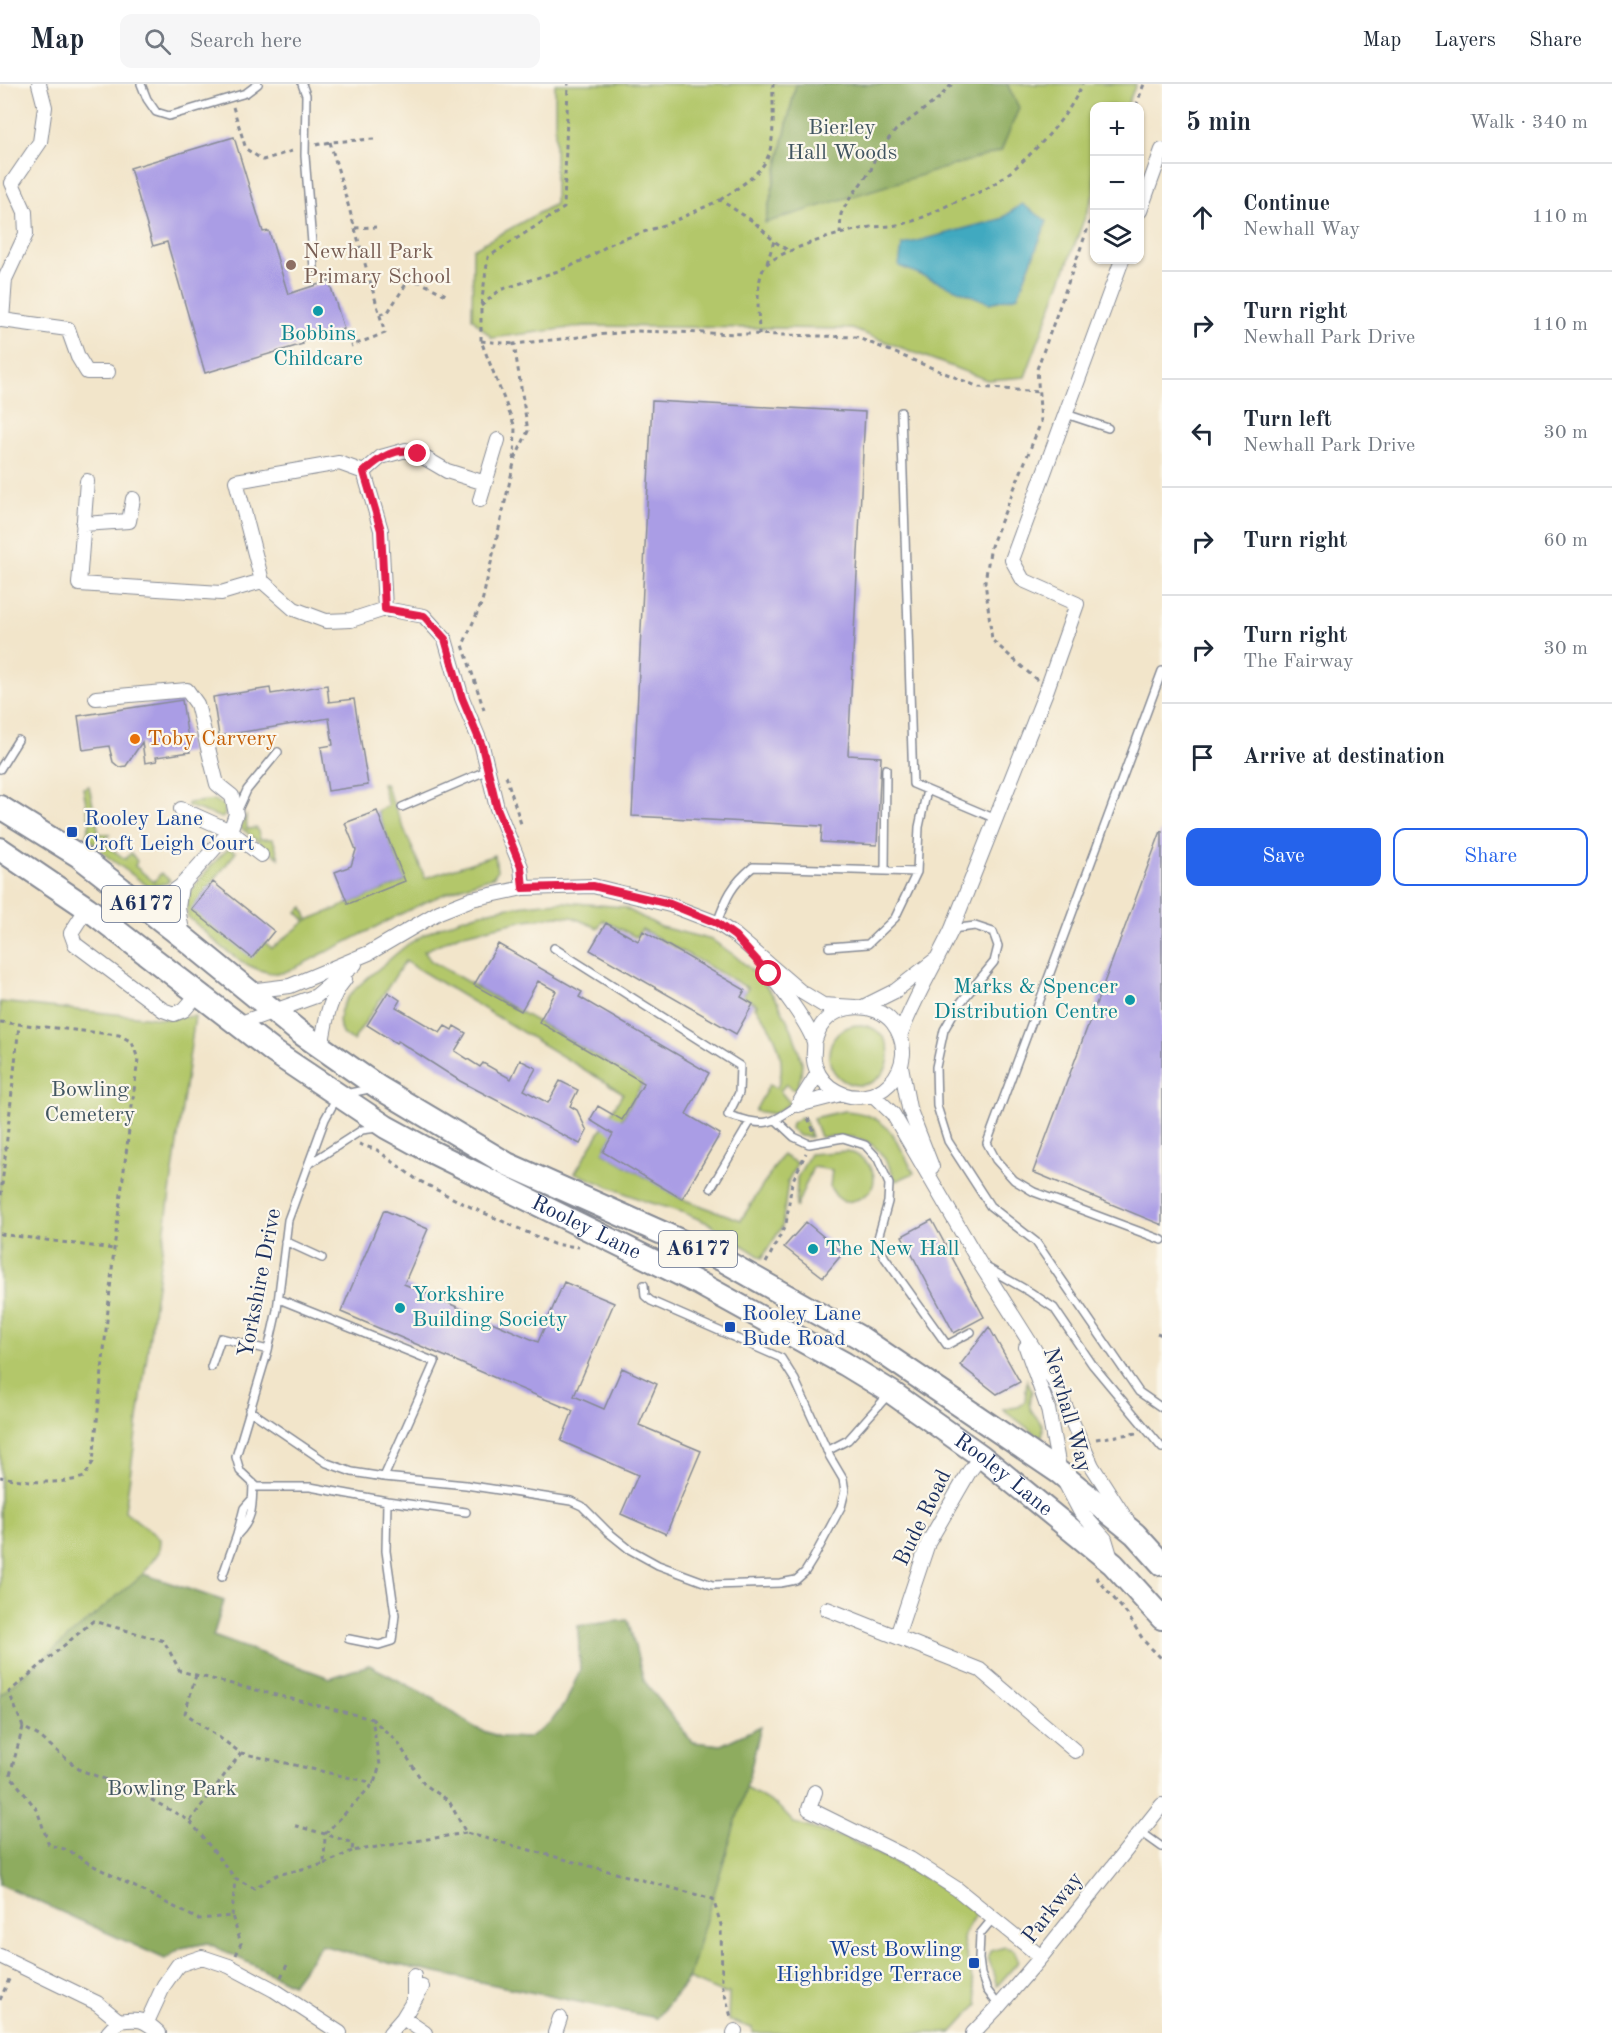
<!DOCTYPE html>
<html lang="en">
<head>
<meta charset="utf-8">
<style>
	:root { --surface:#fff; --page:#f6f6f7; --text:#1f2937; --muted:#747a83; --line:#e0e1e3; --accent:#2563eb }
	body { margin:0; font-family:"Old Standard TT",serif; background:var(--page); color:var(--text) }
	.controls { position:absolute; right:18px; top:18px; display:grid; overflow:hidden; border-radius:12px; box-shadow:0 2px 4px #0004 }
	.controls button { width:54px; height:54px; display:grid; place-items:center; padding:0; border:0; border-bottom:2px solid var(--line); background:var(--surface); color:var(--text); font:30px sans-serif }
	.stop { position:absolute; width:18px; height:18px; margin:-14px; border:4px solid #e11d48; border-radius:50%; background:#fff }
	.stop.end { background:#e11d48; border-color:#fff; box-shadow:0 2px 6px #0008 }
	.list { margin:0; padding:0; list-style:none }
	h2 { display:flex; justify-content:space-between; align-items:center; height:78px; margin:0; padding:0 24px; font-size:26px }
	h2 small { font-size:20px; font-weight:400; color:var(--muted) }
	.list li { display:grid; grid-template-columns:39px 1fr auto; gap:18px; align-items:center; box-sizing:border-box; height:108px; padding:0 24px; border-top:2px solid var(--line) }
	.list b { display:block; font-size:22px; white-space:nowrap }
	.list p { margin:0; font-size:20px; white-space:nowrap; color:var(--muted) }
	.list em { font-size:20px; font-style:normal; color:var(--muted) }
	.actions { display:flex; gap:12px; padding:18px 24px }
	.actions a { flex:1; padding:14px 0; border:2px solid var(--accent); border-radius:12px; text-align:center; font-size:21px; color:var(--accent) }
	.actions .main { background:var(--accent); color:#fff }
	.icon { flex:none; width:33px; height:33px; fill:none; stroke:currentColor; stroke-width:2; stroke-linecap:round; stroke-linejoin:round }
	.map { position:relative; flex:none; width:1162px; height:1949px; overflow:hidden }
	header { display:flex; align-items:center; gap:36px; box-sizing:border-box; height:84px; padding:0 30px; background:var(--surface); border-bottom:2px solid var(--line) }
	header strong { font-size:28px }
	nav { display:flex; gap:33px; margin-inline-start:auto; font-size:21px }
	.search { width:420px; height:54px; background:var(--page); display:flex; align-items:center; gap:15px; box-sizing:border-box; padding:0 21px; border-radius:12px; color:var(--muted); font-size:22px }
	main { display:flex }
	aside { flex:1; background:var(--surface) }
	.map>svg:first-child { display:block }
	.green { fill:#b3c76b; stroke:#677b64; stroke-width:1.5; fill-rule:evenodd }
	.forest { fill:#8eac5f; stroke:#546e5e; stroke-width:1.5 }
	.water { fill:#40a9c0; stroke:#2e6c8f; stroke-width:1.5 }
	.building { fill:#aa9de5 }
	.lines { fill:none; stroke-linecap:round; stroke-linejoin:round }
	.service-casing { stroke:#868a94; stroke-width:10 }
	.minor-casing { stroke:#868a94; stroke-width:16 }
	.trunk-casing { stroke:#868a94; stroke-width:26 }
	.path { stroke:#868a94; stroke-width:3; stroke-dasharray:4.5 4.5; stroke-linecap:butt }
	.service { stroke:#fff; stroke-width:7 }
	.minor { stroke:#fff; stroke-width:14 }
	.trunk { stroke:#fff; stroke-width:22 }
	.route { stroke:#e11d48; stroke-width:8 }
	.education-dot { fill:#8d6e63; stroke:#fbf7ec; stroke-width:2 }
	.culture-dot { fill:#0f9aa8; stroke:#fbf7ec; stroke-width:2 }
	.food-dot { fill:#e8710a; stroke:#fbf7ec; stroke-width:2 }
	.transit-dot { fill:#1a4fb4; stroke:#fbf7ec; stroke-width:2 }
	.labels { text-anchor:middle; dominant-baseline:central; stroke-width:4.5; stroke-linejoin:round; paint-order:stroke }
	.shield { fill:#fbf7ec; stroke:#5e6b89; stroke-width:1.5 }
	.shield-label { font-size:21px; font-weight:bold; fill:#1b2f5e }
	.park-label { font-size:22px; fill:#415561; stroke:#fbf7ec }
	.education-label { font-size:22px; fill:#785e54; stroke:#fbf7ec; text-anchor:start }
	.culture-label { font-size:22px; fill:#0d838f; stroke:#fbf7ec; text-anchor:start }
	.food-label { font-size:22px; fill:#c56008; stroke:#fbf7ec; text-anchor:start }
	.transit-label { font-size:22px; fill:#164399; stroke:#fbf7ec; text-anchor:start }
	.street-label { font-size:22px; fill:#1b2f5e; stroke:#fbf7ec }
</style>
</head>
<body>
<header>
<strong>Map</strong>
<div class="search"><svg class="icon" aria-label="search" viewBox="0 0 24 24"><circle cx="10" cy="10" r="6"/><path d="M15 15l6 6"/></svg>Search here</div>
<nav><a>Map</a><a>Layers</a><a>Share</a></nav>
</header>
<main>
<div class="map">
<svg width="1162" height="1949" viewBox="0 0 1162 1949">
	<rect width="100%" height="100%" fill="#fbf7ec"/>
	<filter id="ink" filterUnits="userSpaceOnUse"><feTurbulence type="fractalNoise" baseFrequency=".0167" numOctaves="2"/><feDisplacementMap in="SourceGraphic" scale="12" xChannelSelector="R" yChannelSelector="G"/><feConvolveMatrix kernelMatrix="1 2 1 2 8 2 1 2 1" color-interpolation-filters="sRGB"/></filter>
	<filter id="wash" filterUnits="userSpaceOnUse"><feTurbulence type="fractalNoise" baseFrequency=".008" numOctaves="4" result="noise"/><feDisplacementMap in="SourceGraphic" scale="24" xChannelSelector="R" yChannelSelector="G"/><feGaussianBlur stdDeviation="1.35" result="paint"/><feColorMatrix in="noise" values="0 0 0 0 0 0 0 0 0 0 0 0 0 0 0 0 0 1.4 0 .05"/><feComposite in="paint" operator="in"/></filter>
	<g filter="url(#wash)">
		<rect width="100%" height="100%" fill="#f2e5ca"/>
		<path class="green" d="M555,0H796L765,138L1019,24L1007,0H1136L1127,22H1094V109L1025,293L987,296L852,245L585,242L492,254L472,234L473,165L555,120ZM1022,120L990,219L902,161L1001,135Z
			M382,700H385L425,794L495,771L497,787L493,793C431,810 381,842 324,869C310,876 297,884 282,889C247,893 214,855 188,833C187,827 186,820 188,814C192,803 219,771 229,765L236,768L192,825L264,858L272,864L306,837L297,828L303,823L308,836L405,797L377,727L388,722Z
			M89,702L99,750H110L103,759L125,775L131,769L137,777L135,782L154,798L161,789L170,796L167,799L149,803L108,773L86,751L90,739L83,704Z
			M215,716L224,722L225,731L222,734L188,722V719Z
			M246,732L247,745L257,744L260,755H273L279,774L240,743Z
			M564,818L623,823L661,843L712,856L734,871L756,890L766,902L778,918L792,946L802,978L801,992L796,1005H792L786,1000L780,1007L790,1019L774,1030L755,1027L769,1001L777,1004C789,975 774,946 755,923L757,921L743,912L748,904L642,845L636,853L603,836L598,844L572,833L558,832L526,836L459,851L424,867L431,877L643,998L603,1068L682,1115L741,1136L782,1071L797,1079L788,1097L782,1143L762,1174L710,1140L682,1128L644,1117L575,1089L623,1009L405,877L353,957L342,950C331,924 354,905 372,890C384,881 395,870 407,861C453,830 510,820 564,818Z
			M0,918L163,935L195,932L125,1427L160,1455L159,1468L143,1490L224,1517L213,1552L330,1594L369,1581L434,1615L475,1644L500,1653L528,1654L551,1638L566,1618L580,1586L578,1542L628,1536L644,1597L692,1658L721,1661L761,1642L746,1704L778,1722L794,1739L848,1755L933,1798L976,1829L964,1849L963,1857L978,1920L951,1949H752V1944L728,1936L729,1909L724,1910L689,1895L657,1934L393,1880L321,1861L292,1900L208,1859L181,1864L165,1875L0,1800Z
			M829 971a30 30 0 1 1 60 0a30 30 0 1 1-60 0Z
			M844,1027C888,1029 895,1054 914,1089L896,1097C878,1055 864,1050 820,1053L813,1034Z
			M801,1033L806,1038L811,1053L799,1052L791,1045L792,1039Z
			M847,1067C883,1078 884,1115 844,1118L836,1112L830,1103L832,1086L813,1083L796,1124L797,1094L810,1070Z
			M1027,1296L1032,1307C1021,1333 1048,1332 1042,1352H1038L1003,1325L1018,1323L1025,1317Z
			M1005,1863L1014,1866L1019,1877L997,1902L988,1873L990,1867Z"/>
		<path class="forest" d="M796,0H1007L1019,24L1001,67L765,139Z
			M143,1490L224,1517L213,1552L330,1594L369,1581L434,1615L475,1644L500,1653L528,1654L551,1638L566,1618L580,1586L578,1542L628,1536L644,1597L692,1658L721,1661L761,1642L746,1704L688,1895L657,1934L393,1880L321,1861L292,1900L208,1859L181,1864L165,1875L0,1800V1611Z"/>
		<path class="water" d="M1022,120L1047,137L1018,212L990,219L899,182L902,161L1001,135Z"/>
		<g id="blocks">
			<path class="building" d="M234,53L263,148L269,147L288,210L329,197L344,245L302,258L303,260L205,289L167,158L153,162L130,84Z
				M652,317L865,328L848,671L881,673L877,761L821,758L822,742L632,732Z
				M327,601L329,618L354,615L368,701L328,707L321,663L333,661L329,634L219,652L213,613L270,604L271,610Z
				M182,616L190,668L156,673L157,677L145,679L142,658L126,682L119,683L113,678L109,662L83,666L78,632Z
				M377,727L405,797L348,820L335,788L351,782L356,766L345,739Z
				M1161,747H1162V1141L1033,1088Z
				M213,798L274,847L252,874L191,825Z
				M606,839L638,857L643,847L745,906L741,913L753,920L736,950L590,866Z
				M498,860L582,908L579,913L709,989L686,1030L720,1050L682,1115L603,1068L613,1050L590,1036L598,1022L622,1036L644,999L539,938L556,907L538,897L521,927L474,901Z
				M388,908L400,916L396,923L440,949L445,942L452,946L454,942L466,949L455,967L480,983L483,979L511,995L520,976L536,984L524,1006L548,1019L560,997L578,1006L570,1022L577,1026L587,1047L580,1060L460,997L398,957L396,959L367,941Z
				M384,1126L428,1145L404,1200L538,1258L564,1198L614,1219L574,1312L604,1325L622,1284L657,1300L639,1341L701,1367L666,1450L621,1430L638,1391L561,1357L573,1327L341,1228Z
				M932,1136L984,1233L954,1249L902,1152Z
				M806,1138L843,1169L823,1193L784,1163Z
				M989,1243L1020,1298L997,1310L960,1281Z"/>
		</g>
	</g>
	<g filter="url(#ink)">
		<use href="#blocks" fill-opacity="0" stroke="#868a94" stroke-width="1.5"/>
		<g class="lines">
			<g class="service-casing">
				<path id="service" d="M141,0L147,15L156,28L169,32L246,9L258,0
					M302,0L306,11L305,72L314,184
					M901,328L913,700L996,735
					M1066,330L1108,344
					M1162,587L987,1059L996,1076L1014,1096L1034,1108L1162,1156
					M0,685L18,656
					M402,723L488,686
					M237,728L247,706L278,668
					M885,787L886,685
					M717,839C726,814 732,800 753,783L917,788
					M952,845L975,842L993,848L998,862L994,878L957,923L944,946L936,983L937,1022L948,1057L990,1122L1036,1158L1139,1308L1162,1324
					M829,863L868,860L895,834L917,788L919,743L927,706
					M554,864L740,982L739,1009L728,1031C766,1042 766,1043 798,1021
					M345,1010L369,1005
					M336,1015L325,1035L288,1136L277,1226L268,1266L236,1373L240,1387L257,1403H310L387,1417L466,1428
					M776,1036L794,1053L809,1060L843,1054L865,1061L878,1075L889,1100L888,1118L878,1154L879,1162L885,1174L947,1261L971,1248
					M309,1080L362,1046L377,1044
					M711,1104L750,1038
					M285,1157L322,1174
					M986,1183L1030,1208L1054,1224L1092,1280L1162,1364
					M279,1215L435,1278L384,1393
					M211,1283L221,1254L268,1266
					M249,1326L327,1379L352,1388L384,1393L466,1401L571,1417L582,1422L608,1448L629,1465L658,1481L712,1501L780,1499L796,1496L805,1488L813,1475L841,1423L845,1407L843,1395L830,1373L795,1296L781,1274L651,1217L645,1212L644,1201
					M827,1367L848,1356L889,1310
					M237,1451C254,1434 252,1422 253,1399
					M222,1493L237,1451L244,1424L252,1415
					M349,1555L379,1561L392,1557L395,1531L386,1467L387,1417
					M1141,1748L1162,1763
					M994,1833L980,1850L979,1875L981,1890L987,1906L999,1922"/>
			</g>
			<g class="minor-casing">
				<path id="minor" d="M1140,127L1162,66
					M0,236H2L5,195L26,150L25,128L12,99L40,58L45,23L39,0
					M2,236L68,245L78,273L87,288H108
					M364,388L381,446L385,525
					M364,388L381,373L406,366L418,370L447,387L485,399
					M87,397L79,500L221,509L262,497
					M480,416L498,356
					M83,440L129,437L133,415
					M262,497L294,525L326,537L351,536L385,525L424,532L445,555L462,614L482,662L497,724L521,783L523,804
					M262,497L236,397L339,379L364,388
					M96,614L187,606L197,620L217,700L232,712L236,730L230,747L181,802L167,812L135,815
					M181,725L230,747L261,771
					M181,802L178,824L183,853
					M87,824L71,849L75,860L163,926L174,930L184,926L199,909
					M766,886C779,901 808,939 814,958C815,963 813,970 814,976C815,986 822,997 830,1003C874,1035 925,982 893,939C876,917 837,918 821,942C818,947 816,953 814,959
					M249,907L290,902L369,869L439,828L472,815L523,804L593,802L670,821L717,839L735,851L800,907L823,921L855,923
					M863,923L895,907L935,876
					M238,940L316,912L355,880
					M900,952C914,914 935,881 952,845L1047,605L1077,520L1023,496L1012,476L1122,176
					M321,965C325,940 328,915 345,895
					M901,982L909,1024L932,1083
					M873,1011L893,1030L979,1178L1053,1295L1092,1382L1126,1435
					M798,1021L841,1010
					M798,1021L818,989
					M1026,1263L1048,1325L1060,1389L1080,1427L1105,1455L1112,1478
					M827,1525L980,1586L1075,1667
					M897,1552L928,1459L969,1388L981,1372
					M815,1708L809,1725L910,1775L957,1805L1041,1873
					M0,1872L97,1919L119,1937
					M414,1892V1915
					M403,1934L425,1949
					M147,1938L164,1901L178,1881L202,1873L229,1882L274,1906L340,1949
					M108,1949L119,1937C139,1934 144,1935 159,1949
					M390,1949L403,1934L422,1903
					M555,1949L560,1934
					M734,1949L735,1947
					M973,1949L999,1922L1041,1873L1162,1721"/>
			</g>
			<g class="trunk-casing">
				<g id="trunk">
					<path d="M0,723L79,772L184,854L298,947L378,1003L507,1080L721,1175L861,1254L1060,1389L1135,1450L1162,1480"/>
					<path id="s1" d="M0,765L87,824L274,968L386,1043L430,1067L700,1200L845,1280L891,1308L981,1372L1113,1480L1162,1534"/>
				</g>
			</g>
			<path class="path" d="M1136,22L1144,0
				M233,23L246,65L263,76L295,66
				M330,58L385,249L351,262
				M316,61L330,58L374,55
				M720,116C735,106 753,95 764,80C777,62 772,21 773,0
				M355,144L376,143
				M840,150L841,130L848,117L871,86L876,70L896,46L938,15L952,0
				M767,179L774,157
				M481,222L500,206L567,184L591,172L612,159L670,139L720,116L754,138L774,157L789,167
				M380,230L388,228L408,197L420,198L448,212
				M759,251C759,233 754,193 767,180C783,165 843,148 865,144C876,142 886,143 897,141C919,137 931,129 951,120C964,114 977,110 989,103C1021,84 1069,35 1082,0
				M481,257L514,260
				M515,375L528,347L514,260L635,247L856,253L979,303L1039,308
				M1037,596L992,556L985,497L991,462L1041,338L1037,285L1094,127
				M484,626L463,561L482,518L514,379L515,343L481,257V222L488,173L564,124L568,0
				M506,692L522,743
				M0,938L119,951L132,958L138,975L114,1165L93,1378L84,1393C56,1402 28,1397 0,1393
				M808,1034L815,1050
				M359,1060L377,1066L416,1095L462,1119L553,1160L579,1163
				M0,1120L19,941
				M0,1150L114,1165
				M766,1179L786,1140L792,1098L806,1069
				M1157,1249L1162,1251
				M1096,1355L1137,1349
				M1096,1493L1127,1530L1144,1557L1162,1575
				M196,1591L185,1629L241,1669L374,1699
				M23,1643L9,1608L93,1537L164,1557L180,1587L372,1635
				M190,1737L241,1669
				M466,1749L352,1767L353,1759L325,1750L374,1699L380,1681L372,1635L397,1657L424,1700L449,1717L466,1749L713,1815L721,1841L722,1900L731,1933
				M324,1780L352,1767
				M232,1832L235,1795
				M236,1871L241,1859L232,1832L198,1835L88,1779L68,1766L49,1761L37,1726L10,1691L23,1643L39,1652L80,1686L132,1705L190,1737L235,1794L254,1804L277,1791L324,1780L325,1750L293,1741
				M281,1893L287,1881
				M0,1916L10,1893"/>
			<use href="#service" class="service"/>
			<use href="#minor" class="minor"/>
			<use href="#trunk" class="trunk"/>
		</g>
	</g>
	<g class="lines" filter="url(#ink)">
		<path class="route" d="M418,370C398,360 378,375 364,388L381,446L385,525L424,532L445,555L462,614L482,662L497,724L521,783L523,804L593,802L670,820L717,839L735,852L769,890"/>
	</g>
	<circle class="education-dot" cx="291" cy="181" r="6"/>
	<g class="culture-dot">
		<circle cx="318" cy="227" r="6"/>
		<circle cx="1130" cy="916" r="6"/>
		<circle cx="813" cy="1165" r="6"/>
		<circle cx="400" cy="1224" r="6"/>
	</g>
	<circle class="food-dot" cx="135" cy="655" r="6"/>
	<g class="transit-dot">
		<rect x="66" y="742" width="12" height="12" rx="3"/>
		<rect x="724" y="1237" width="12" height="12" rx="3"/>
		<rect x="968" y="1873" width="12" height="12" rx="3"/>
	</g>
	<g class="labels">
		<g class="shield">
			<rect x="102" y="802" width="78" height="36" rx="4.5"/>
			<rect x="659" y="1147" width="78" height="36" rx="4.5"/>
		</g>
		<g class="shield-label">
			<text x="141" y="820">A6177</text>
			<text x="698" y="1165">A6177</text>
		</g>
		<g class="park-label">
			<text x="842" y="44">Bierley<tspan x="842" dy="25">Hall Woods</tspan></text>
			<text x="90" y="1006">Bowling<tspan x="90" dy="25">Cemetery</tspan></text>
			<text x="172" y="1705">Bowling Park</text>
		</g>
		<g class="education-label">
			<text x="303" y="168">Newhall Park<tspan x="303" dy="25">Primary School</tspan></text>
		</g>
		<g class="culture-label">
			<text x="318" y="250" text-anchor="middle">Bobbins<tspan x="318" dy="25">Childcare</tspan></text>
			<text x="1118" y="903" text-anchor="end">Marks &amp; Spencer<tspan x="1118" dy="25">Distribution Centre</tspan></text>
			<text x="825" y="1165">The New Hall</text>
			<text x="412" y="1211">Yorkshire<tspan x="412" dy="25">Building Society</tspan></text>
		</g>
		<g class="food-label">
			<text x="147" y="655">Toby Carvery</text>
		</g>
		<g class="transit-label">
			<text x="84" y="735">Rooley Lane<tspan x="84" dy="25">Croft Leigh Court</tspan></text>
			<text x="742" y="1230">Rooley Lane<tspan x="742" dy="25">Bude Road</tspan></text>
			<text x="962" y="1866" text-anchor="end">West Bowling<tspan x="962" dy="25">Highbridge Terrace</tspan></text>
		</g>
		<g class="street-label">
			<text stroke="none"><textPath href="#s1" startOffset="700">Rooley Lane</textPath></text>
			<text transform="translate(260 1199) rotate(-79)">Yorkshire Drive</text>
			<text transform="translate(1067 1326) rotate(74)">Newhall Way</text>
			<text stroke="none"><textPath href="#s1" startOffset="1186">Rooley Lane</textPath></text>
			<text transform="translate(923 1434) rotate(-64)">Bude Road</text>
			<text transform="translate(1053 1824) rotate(-52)">Parkway</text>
		</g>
	</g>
</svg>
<div class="controls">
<button>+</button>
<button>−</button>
<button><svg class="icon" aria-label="layers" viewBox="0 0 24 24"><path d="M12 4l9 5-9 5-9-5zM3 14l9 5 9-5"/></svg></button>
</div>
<div class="stop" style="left:769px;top:890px"></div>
<div class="stop end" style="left:418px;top:370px"></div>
</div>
<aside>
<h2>5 min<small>Walk · 340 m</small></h2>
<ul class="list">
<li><svg class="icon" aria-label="ahead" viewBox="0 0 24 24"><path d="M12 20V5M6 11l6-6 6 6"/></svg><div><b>Continue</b><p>Newhall Way</p></div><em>110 m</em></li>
<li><svg class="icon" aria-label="right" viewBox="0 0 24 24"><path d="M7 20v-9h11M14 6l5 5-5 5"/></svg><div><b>Turn right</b><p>Newhall Park Drive</p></div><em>110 m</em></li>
<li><svg class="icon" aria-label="left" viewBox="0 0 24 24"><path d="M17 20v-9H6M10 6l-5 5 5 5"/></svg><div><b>Turn left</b><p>Newhall Park Drive</p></div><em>30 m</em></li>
<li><svg class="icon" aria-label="right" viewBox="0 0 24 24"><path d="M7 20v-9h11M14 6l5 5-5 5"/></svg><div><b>Turn right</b></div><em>60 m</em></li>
<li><svg class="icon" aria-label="right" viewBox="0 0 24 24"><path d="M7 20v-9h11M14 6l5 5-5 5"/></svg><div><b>Turn right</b><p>The Fairway</p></div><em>30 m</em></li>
<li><svg class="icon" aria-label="arrive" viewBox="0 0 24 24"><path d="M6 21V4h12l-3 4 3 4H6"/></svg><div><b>Arrive at destination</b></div></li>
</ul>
<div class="actions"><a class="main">Save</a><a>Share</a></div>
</aside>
</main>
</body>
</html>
